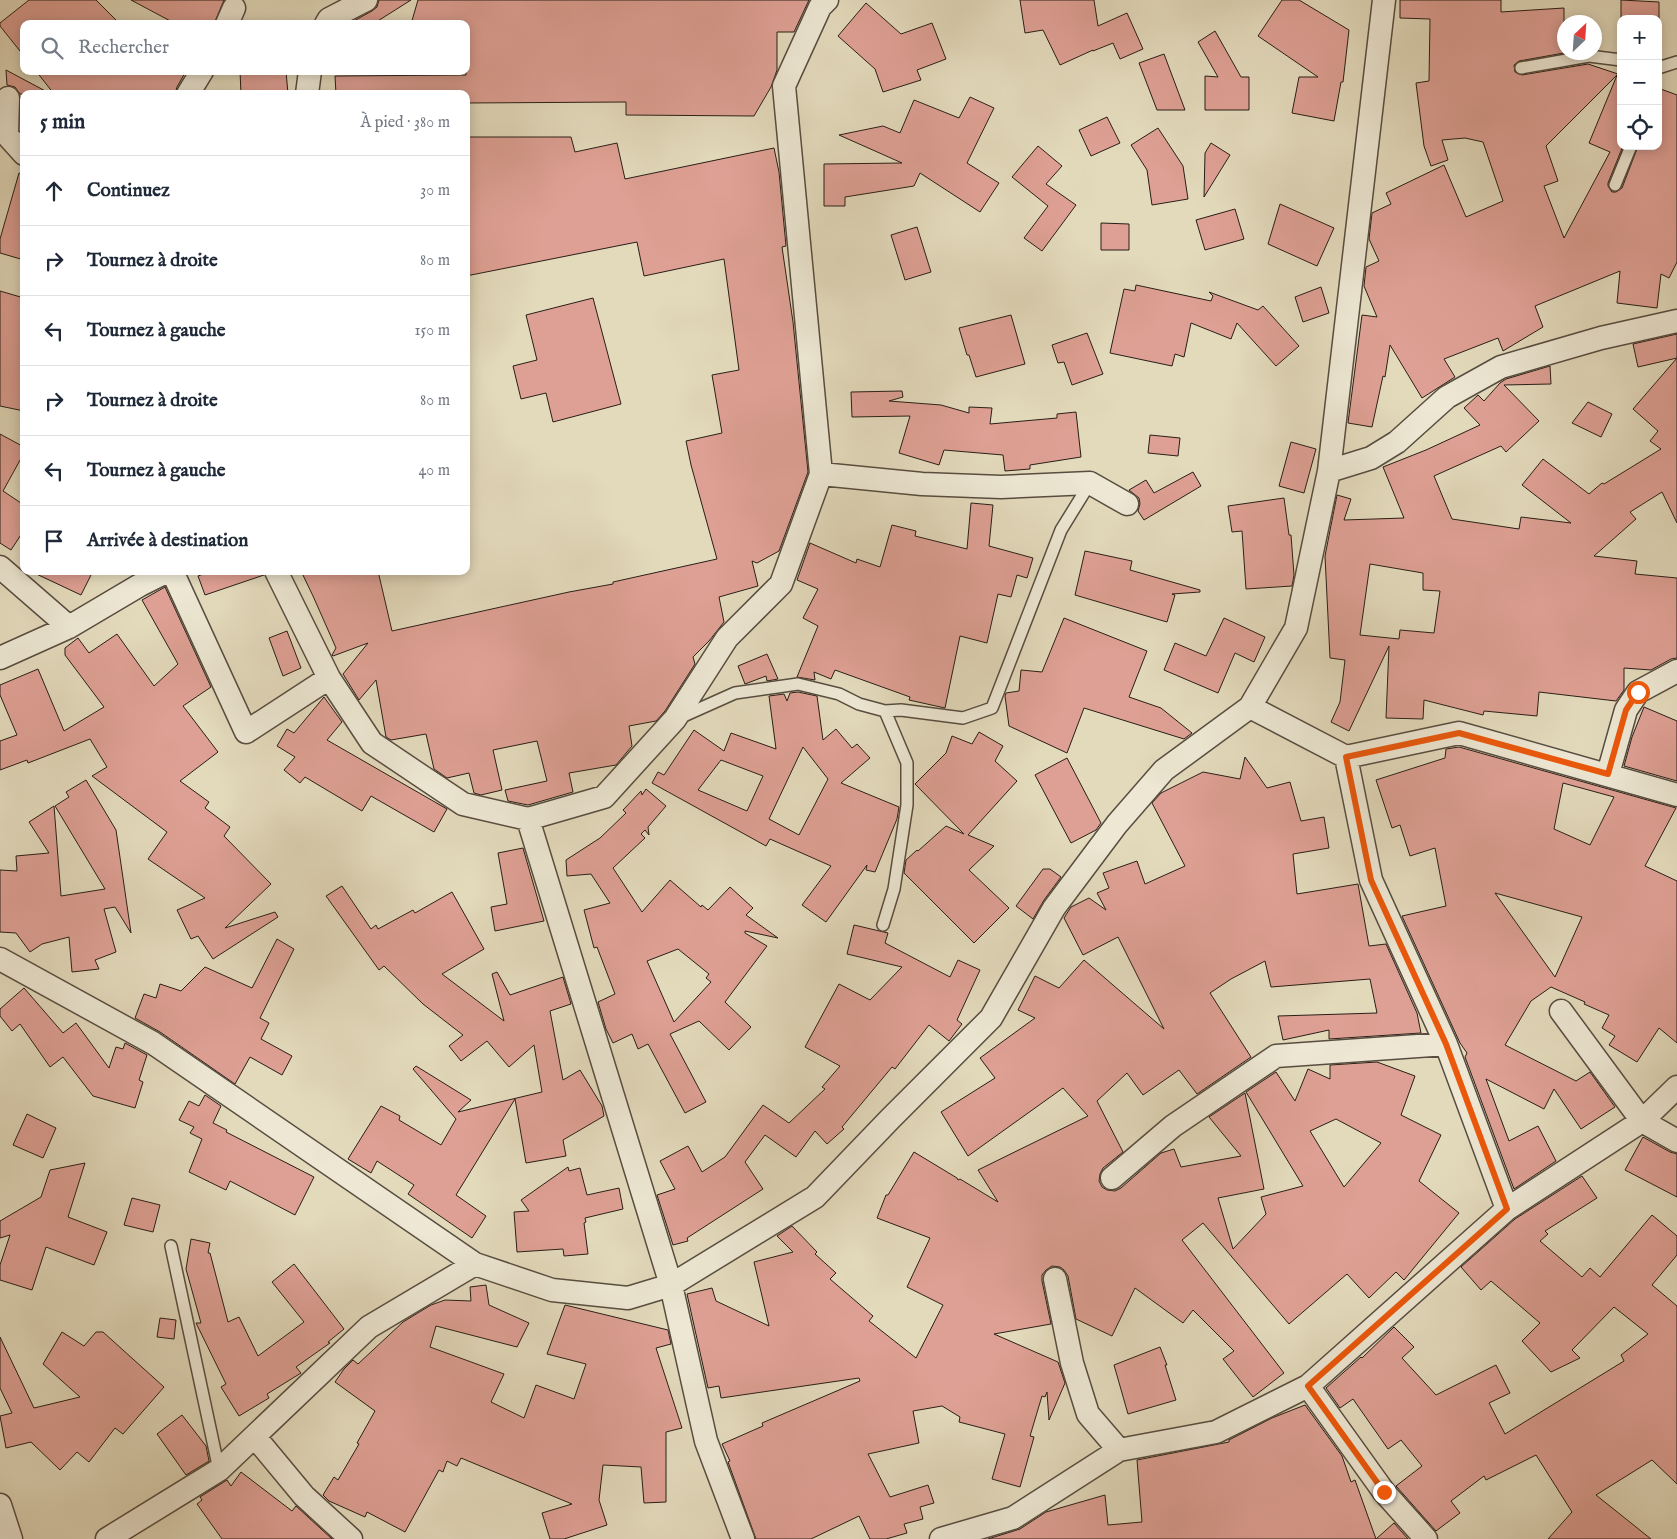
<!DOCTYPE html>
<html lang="fr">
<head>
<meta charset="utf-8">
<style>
	:root { --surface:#fff; --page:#f6f6f7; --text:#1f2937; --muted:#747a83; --line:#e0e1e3 }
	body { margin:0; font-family:"IM FELL English",serif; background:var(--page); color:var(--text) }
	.controls { position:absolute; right:15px; top:15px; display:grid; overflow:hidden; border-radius:10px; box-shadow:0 2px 12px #0003 }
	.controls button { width:45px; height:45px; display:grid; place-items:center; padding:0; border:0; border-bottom:1px solid var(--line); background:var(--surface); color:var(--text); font:25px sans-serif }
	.compass { position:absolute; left:1557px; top:15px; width:45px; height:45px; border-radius:50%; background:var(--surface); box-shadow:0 2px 12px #0003; rotate:25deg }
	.stop { position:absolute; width:15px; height:15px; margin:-11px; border:4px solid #ea580c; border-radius:50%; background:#fff }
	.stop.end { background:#ea580c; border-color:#fff; box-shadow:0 1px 5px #0008 }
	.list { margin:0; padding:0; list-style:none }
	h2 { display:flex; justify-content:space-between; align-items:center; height:65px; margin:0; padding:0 20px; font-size:21px }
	h2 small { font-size:16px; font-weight:400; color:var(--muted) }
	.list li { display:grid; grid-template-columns:32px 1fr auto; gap:15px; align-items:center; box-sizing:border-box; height:70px; padding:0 20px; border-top:1px solid var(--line) }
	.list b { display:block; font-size:19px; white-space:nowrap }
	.list em { font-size:16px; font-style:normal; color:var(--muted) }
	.icon { flex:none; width:28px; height:28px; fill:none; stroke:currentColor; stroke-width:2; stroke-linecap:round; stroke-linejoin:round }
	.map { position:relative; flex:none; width:1677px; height:1539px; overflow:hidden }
	.search { position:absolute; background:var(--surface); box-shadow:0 2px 12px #0003; left:20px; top:20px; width:450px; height:55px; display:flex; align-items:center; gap:12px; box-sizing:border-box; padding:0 18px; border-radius:10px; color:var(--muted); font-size:19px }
	.panel { position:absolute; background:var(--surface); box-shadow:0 2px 12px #0003; left:20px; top:90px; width:450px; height:485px; border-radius:10px }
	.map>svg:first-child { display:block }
	.building { fill:#dea094; stroke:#291e16; fill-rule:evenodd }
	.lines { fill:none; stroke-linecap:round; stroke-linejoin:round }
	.service-casing { stroke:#584d40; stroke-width:14 }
	.minor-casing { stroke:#584d40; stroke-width:25 }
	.service { stroke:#ede7d3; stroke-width:11 }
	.minor { stroke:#ede7d3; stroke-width:22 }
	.route { stroke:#ea580c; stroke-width:6 }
</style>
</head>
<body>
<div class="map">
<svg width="1677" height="1539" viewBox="0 0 1677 1539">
	<rect width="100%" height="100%" fill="#e3dabc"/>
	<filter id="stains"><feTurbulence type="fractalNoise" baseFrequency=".004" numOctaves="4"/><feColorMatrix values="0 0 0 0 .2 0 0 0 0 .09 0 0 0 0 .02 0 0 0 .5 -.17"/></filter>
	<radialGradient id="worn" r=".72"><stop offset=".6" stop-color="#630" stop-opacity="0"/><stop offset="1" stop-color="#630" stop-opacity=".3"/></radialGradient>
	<path class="building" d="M29,0H96L120,24H24V56L0,26V23Z
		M131,0H224L214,24H176Z
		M379,0H411L373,24H348L372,11L377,7Z
		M418,0H809L794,32H777V70L771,87L754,116L626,115V102L466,103V94H336L335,76L466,75V24H411Z
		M1020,0H1094L1098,26L1127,13L1143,49L1120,59L1113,43L1093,51V50L1060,65L1043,30L1025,33Z
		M1282,0H1299L1349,30L1343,82H1341L1334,121L1292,113L1299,77H1318L1258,36Z
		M1400,0H1501V12L1564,8V53L1519,61L1514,65L1515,72L1522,75L1588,64L1618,74L1546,146L1558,181L1544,186L1564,238L1610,152L1589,143L1620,68L1621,146H1623L1608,183V186L1612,192H1616L1622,188L1638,146H1658V88L1677,95V262L1669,278L1661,274L1657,308L1617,303L1620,271L1535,306L1543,327L1503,351L1498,338L1444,359L1455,377L1422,398L1390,345L1385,377L1383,376L1372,427L1348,423L1362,315L1377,317L1364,286L1366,267L1379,261L1369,239L1372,213L1391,204L1386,193L1444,165L1466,217L1503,201L1483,142L1465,138L1442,140L1448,160L1431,166L1424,146L1416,83L1429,81L1430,19L1400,18Z
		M1621,0L1659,2V19H1621Z
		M866,3L901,34L932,23L946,59L917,70L921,80L883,92L875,69L838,36Z
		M1215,31L1241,77H1249V110H1205V76L1218,77L1198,42Z
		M1164,54L1185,110H1157L1139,63Z
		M6,70L51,94H20L15,87L7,85Z
		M36,71H186L177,87L175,94H54Z
		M240,71H286L288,94H241Z
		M970,97L994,108L967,163L999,183L980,212L920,173L914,186L845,197V206H824V164L902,163L839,135L883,126L900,133L914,100L959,118Z
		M1107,117L1120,143L1091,156L1079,130Z
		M1158,128L1183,166L1188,199L1152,205L1147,170L1131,145Z
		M466,137H571L575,152L617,143L625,179L774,148L779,172L786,246L782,247L793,322L808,472L779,551L757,563L752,561L758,586L719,597L724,622L709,641L693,657L695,664L665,711L656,721L629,726L632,746L616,765L569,773L573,792L528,805L508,801L505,790L547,781L537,741L493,750L502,790L481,795L474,793L469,773L447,778L434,769L426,734L391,740L386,737L376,680L359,700L343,674L368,643L333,656L332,655L336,648L313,596L301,571H378L392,631L569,592L613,584V582L717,559L691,465L686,441L722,433L712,375L739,370L724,259L644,276L637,242L466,276Z
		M1211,143L1230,155L1204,197L1205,153Z
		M1038,146L1062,166L1046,184L1076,205L1042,251L1024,238L1048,206L1012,177Z
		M19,173L24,174V260L0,253V239Z
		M1280,204L1334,228L1317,266L1268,244Z
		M1235,209L1244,239L1205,250L1196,220Z
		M1101,223L1129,224V250H1101Z
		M917,227L931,272L905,280L891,235Z
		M1136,285L1211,301L1213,296L1209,292L1258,310L1263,306L1299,346L1276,366L1237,323L1231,339L1191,323L1184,357L1175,354L1172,366L1110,353L1124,289L1135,291Z
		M1321,287L1329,313L1303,322L1295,297Z
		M0,291L24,298V411L0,406Z
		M593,298L621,404L553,422L546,393L521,399L513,366L537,360L526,315Z
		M1011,315L1025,364L976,377L969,355H967L959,328Z
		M1087,333L1103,374L1072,385L1064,362L1058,363L1052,345Z
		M1677,334V358L1638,367L1633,344Z
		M1677,358V523L1662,492L1630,512L1636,519L1594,556L1637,561L1635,574L1677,578V658L1671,659L1651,670L1624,668V690L1616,701L1539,692L1537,716L1484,711L1483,715L1424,700L1423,719L1386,718L1389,646L1349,731L1331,722L1340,702L1345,660L1330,658L1325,556L1337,495L1351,499L1344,520L1404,518L1383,467L1426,450L1480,425L1464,408L1478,395L1484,401L1500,383L1506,379L1550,366L1551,384L1504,385L1539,421L1506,452L1501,446L1434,476L1452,519L1519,529L1521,517L1571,523L1522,485L1543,459L1589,494L1602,483L1604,484L1661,449L1650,441L1658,431L1633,409ZM1370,564L1423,573V590L1440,591L1434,633L1400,630L1399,639L1360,635Z
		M902,391L903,397L889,401L941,405L969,413V407L992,408L990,424L1057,418V414L1076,412L1081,457L1030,465V469L1005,471L1003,455L944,450L939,465L899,453L910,416L852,417L851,392Z
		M1588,402L1612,414L1601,437L1572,423Z
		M0,434L24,447V453L3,491L24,505V530L11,550L0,543Z
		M1150,435L1180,438L1178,456L1148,453Z
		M1291,442L1316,449L1304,493L1279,486Z
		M1193,472L1201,486L1144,520L1138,511L1140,504L1139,498L1129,490L1146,480L1154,493Z
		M1284,498L1289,535H1291L1294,575L1292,586L1246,589L1242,531L1232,532L1228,506Z
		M971,503L993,505L989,546L1033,558L1027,578L1017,575L1011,597L998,594L987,643L960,636L945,708L909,700L910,697L835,670L831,679L814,672L815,680L797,677L818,626L803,618L818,589L797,580L810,543L856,563L857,559L880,567L892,525L916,531L915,536L967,549Z
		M1085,551L1132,561L1130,570L1200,590V592L1172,594L1175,595L1167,622L1075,595Z
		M30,571H93L81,595Z
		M211,571H263L264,575L205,595L198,576Z
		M165,587L211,687L183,706L218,752L180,781L209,802L205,808L230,827L224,836L271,884L225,928L275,912L278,917L213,959L198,936L191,939L177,910L205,898L148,859L167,832L92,776L107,767L90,739L28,763L27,760L0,770V741L17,735L0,695V685L38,669L64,731L104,707L65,655V648L78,638L89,653L117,634L154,686L178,664L142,600Z
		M1064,618L1147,651L1129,697L1161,708L1192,733L1184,739L1084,708L1067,753L1009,726L1005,696L1006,693L1019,691L1021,670L1042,672Z
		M1224,618L1265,637L1254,662L1235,653L1218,693L1164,670L1175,643L1206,656Z
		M287,631L301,668L283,676L269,638Z
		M767,654L778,679L767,681L766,676L745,684L738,666Z
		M798,692L817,696L823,740L836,729L852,748L857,744L870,758L841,783L899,807L897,819L875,872L866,870L867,865L826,922L802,905L831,866L770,839L766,846L652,783L658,772L664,775L694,730L724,751L731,733L776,749L769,696L784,694L787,701L790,693ZM803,747L828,779L799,835L769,819ZM721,760L763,776L747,811L698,790Z
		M324,697L342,722L327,740L447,809L434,832L371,796L362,811L305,777L300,783L284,770L295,757L277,746L287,729L294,733Z
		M1644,707L1677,721V781L1624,766L1632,737Z
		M979,732L1003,746L995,761L1017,781L968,835L994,846L969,870L1009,908L974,943L904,873L906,860L917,850L918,851L946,826L964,834L915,784L946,753L952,736L972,744Z
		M1459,747L1676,808L1645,866L1677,881V1043L1659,1028L1637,1062L1609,1045L1615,1036L1602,1028L1609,1015L1584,1004L1585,1002L1551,987L1531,1001L1505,1045L1576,1081L1590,1072L1615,1107L1581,1129L1554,1089L1544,1109L1486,1079L1509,1141L1538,1126L1556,1161L1514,1189L1465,1057L1467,1053L1460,1043L1402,916L1446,906L1435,848L1410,856L1400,825L1392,828L1376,780L1445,758L1446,749ZM1563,783L1614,797L1590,845L1554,829ZM1495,893L1582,917L1555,977Z
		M1245,757L1267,788L1290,782L1301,821L1324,817L1329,848L1293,854L1297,894L1358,884L1369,946L1386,944L1417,1013L1421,1033L1329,1039V1030L1283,1040L1278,1016L1377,1013L1370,979L1271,987L1265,961L1231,979L1210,993L1251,1057L1197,1094L1179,1070L1143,1095L1127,1073L1097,1101L1123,1152L1103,1168L1100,1174L1099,1181L1102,1187L1107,1190L1115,1191L1121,1188L1161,1153L1174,1149L1181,1167L1241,1156L1209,1117L1245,1093L1264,1189L1218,1198L1233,1249L1266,1214L1261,1197L1303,1186L1246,1092L1276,1072L1295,1101L1308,1069L1330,1079V1065L1377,1062L1415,1076L1401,1115L1441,1135L1419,1181L1459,1213L1404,1280L1396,1272L1369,1298L1347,1274L1289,1324L1203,1223L1182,1240L1284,1373L1253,1397L1223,1359L1234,1351L1193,1310L1183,1323L1135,1288L1112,1336L1076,1319L1068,1276L1064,1270L1060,1267L1052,1266L1046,1270L1042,1275V1281L1051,1324L994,1334L1058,1362L1065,1383L1049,1420L1047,1392L1045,1397L1042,1396L1030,1436L1034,1437L1020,1487L992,1479L1005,1434L959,1422L960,1417L942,1406L913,1411L919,1443L868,1454L890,1497L928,1485L934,1503L920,1507L923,1519L904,1524L907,1533L886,1539H870L859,1516L811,1539H756L728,1462L730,1461L722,1444L763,1426L762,1423L860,1381L859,1378L721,1398L719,1386L708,1388L687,1294L712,1288L716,1301L769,1326L754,1262L793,1252L777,1236L792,1226L817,1252L815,1254L836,1273L830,1279L873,1316L869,1321L916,1358L943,1305L907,1287L930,1238L877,1218L886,1195H888L914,1152L957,1178L958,1180L960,1179L998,1202L978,1170L1088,1116L1063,1088L968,1156L941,1112L995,1078L980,1058L1035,1018L1018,1010L1035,976L1059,988L1084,960L1164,1029L1118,937L1083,955L1064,918L1071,907L1089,898L1106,910L1097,893L1109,888L1103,873L1137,861L1145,884L1185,866L1152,803L1161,793L1203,772L1240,779ZM1336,1119L1381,1143L1344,1187L1310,1131Z
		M1067,758L1101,823L1096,830L1071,843L1035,775Z
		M86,780L116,830L131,933L115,907L104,909L116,952L95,960L99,969L72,972L69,937L42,944L30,952L16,933L0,932V870L17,871L16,856L49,853L29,822L54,806L61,896L105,889L55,806L69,797L66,792Z
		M646,789L666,806L648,827L649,835L645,830L641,834L645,838L613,868L642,912L670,880L701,907L702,905L708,910L730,887L753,908L746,915L778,938L745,931V933L767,946L725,1002L751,1027L729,1050L699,1021L670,1034L706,1102L685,1113L648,1044L638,1049L632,1034L613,1043L606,1029L598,1002L615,994L597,947L594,948L584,910L610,903L591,874L567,876L566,860L600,838L626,813L623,810L641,791L642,795ZM678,949L709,974L706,978L711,982L674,1022L647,961Z
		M523,848L544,921L495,931L491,907L507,904L498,853Z
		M1043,869H1050L1061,877L1044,900L1033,919L1016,906Z
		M342,886L371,929L376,925L378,929L413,910L415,913L452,892L484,949L442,974L504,1021L492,974L497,972L510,995L563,977L571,1004L550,1011L563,1080L580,1070L602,1106L604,1116L563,1140L566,1156L526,1163L515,1099L456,1195L486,1216L472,1238L408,1194L414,1185L377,1161L371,1173L348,1159L381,1106L400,1116L399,1120L441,1145L456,1119L413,1069L416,1066L471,1100L458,1112L542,1092L534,1045L509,1067L487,1041L461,1061L449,1046L463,1035L423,1004L384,966L379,970L326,896Z
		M854,925L888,933L885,943L950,977L958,960L980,970L957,1020L962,1024L949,1041L929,1025L895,1069L892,1067L842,1127L844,1129L827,1144L815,1131L796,1157L765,1135L745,1162L763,1189L687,1238L688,1241L673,1245L657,1195L675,1189L660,1161L688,1146L702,1172L725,1157L763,1105L789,1123L825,1089L822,1087L840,1066L805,1047L839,984L870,1000L902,967L847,954Z
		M277,939L294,949L260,1018L269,1023L261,1039L292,1056L282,1075L250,1057L235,1084L160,1032L135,1018L144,994L156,998L160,984L181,991L205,967L252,988Z
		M24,988L63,1033L76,1023L109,1068L116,1047L123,1049L125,1043L147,1055L139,1080L143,1082L135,1108L93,1096L63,1057L50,1067L20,1024L12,1031L0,1016V1009Z
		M205,1095L221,1106L213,1123L227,1130L226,1132L314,1177L295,1215L230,1181L226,1190L189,1172L202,1139L190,1133L194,1127L179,1120L189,1101L199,1106Z
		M27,1114L56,1128L43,1158L13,1145Z
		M1643,1137L1670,1152L1677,1154V1197L1625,1170Z
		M85,1163L68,1217L107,1232L94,1265L46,1247L32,1290L0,1280V1265L10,1235L0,1238V1221L41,1197L50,1170Z
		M568,1167L569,1171L580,1168L587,1195L619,1188L623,1209L585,1218L586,1222L584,1223L588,1254L564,1256L563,1249L517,1252L514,1212L529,1211L521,1200Z
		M1582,1176L1597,1198L1545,1231L1548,1234L1540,1241L1582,1277L1590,1268L1600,1277L1652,1215L1677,1236V1255L1652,1285L1677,1306V1484L1652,1460L1596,1495L1651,1539H1548L1572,1512L1536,1455L1486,1480L1484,1476L1451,1501L1460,1513L1436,1531L1396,1486L1422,1466L1401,1440L1388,1449L1353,1399L1340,1408L1326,1388L1361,1357L1362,1358L1394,1327L1414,1347L1402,1358L1436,1395L1496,1365L1510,1393L1489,1403L1505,1434L1624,1361L1621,1355L1648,1334L1614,1307L1572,1350L1580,1358L1551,1372L1522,1341L1540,1323L1491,1281L1481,1290L1461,1267L1515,1219Z
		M132,1198L160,1205L153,1232L124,1225Z
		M191,1239L210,1243L208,1253H210L228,1322L239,1317L258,1356L304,1322L272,1282L294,1264L344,1329L328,1342L330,1343L296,1367L301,1373L267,1394L269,1398L239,1416L221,1387L226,1384L196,1323H201L186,1269Z
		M486,1285L489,1305L529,1323L517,1347L436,1326L430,1347L504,1374L491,1402L524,1418L536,1385L574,1399L586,1364L547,1354L565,1305L668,1330L671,1344L656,1348L682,1428L666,1432V1502L644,1503L641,1467L603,1465L599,1500L607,1525L564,1539H550L542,1513L572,1504L461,1458L457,1466L447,1461L443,1472L439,1470L405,1532L367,1512L365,1517L329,1501L323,1495L334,1477L338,1480L359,1444L357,1443L375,1411L335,1382L344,1369L353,1360L358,1364L403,1322L431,1305L445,1300L471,1301L470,1287Z
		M160,1318L176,1320L174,1339L157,1337Z
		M62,1332L84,1346L96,1332H103L164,1387L123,1434L115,1428L89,1462L77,1452L60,1470L31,1442L6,1448L0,1416L12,1413L0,1388V1337L34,1408L80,1397L43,1364Z
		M1160,1347L1167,1365H1165L1176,1400L1128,1414L1114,1365Z
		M1305,1405L1342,1456L1351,1482L1355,1480L1376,1539L1394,1523L1408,1539H988L1020,1529L1046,1512L1105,1495L1108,1525L1142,1522L1137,1460L1229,1442V1440L1272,1418Z
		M182,1415L206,1446L209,1461L186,1475L157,1434Z
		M241,1472L292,1511L296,1506L332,1539H222L197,1504L202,1500L200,1497L227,1480L231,1486Z"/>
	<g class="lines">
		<g class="service-casing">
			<path id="service" d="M1521,68L1589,56L1621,60
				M1658,68L1677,62
				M1615,185L1631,146
				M885,711L901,710L963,718L992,708L1061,530L1090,483
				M679,718L735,693L798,684L839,694L859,704L885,711L907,763V805L894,889L883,925
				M171,1246L219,1470"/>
		</g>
		<g class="minor-casing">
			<path id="minor" d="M227,24L234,8
				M326,24L329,19L366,0
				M188,94L202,71
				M307,94L310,71
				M8,98L7,135L24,154
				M1329,471L1371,458L1397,442L1447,397L1501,367L1601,338L1677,321
				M821,474L922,484L1001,487L1090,483L1127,504
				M0,567L69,627
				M172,571L246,732L329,678
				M276,571L329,678L372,743L463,804L528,819L604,797L675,719L727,638L781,584L821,474L784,86L820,7L827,0
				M0,658L69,627L140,585L168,571
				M1250,707L1346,757L1459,733L1677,795
				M1346,757L1371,880L1446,1044L1507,1209
				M1608,774L1626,710L1638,692L1677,671
				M528,819L671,1285L706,1441L743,1539
				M0,959L153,1043L475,1264L552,1290L628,1298L671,1285L815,1197L891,1118L991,1018L1054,908L1117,824L1164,770L1250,707L1296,628L1329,471L1384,0
				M1561,1011L1642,1121L1677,1141
				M1112,1178L1173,1126L1276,1056L1446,1044
				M1055,1279L1072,1363L1088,1414L1119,1450
				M1308,1386L1384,1492L1426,1539
				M255,1437L304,1496L351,1539
				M0,1505L11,1539
				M107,1539L219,1470L369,1327L475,1264
				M941,1539L1013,1518L1119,1450L1216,1432L1308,1386L1507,1209L1642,1121L1677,1087"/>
		</g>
		<use href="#service" class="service"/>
		<use href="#minor" class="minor"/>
	</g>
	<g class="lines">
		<path class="route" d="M1384,1492L1308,1386L1507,1209L1446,1044L1371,880L1346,757L1459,733L1608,774L1626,710L1638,692"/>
	</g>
	<rect width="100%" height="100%" filter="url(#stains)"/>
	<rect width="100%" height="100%" fill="url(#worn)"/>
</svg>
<div class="controls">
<button>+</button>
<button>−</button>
<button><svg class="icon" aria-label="locate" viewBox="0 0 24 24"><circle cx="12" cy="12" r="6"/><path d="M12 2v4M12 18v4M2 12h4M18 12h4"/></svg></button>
</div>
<svg class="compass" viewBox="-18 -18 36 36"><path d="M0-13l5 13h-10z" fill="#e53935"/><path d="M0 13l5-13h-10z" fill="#747a83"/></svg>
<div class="stop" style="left:1638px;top:692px"></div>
<div class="stop end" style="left:1384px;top:1492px"></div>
<div class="search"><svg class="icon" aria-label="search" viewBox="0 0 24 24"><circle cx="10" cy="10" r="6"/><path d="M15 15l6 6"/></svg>Rechercher</div>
<section class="panel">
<h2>5 min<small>À pied · 380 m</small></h2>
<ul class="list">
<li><svg class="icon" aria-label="ahead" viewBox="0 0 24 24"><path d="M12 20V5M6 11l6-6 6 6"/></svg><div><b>Continuez</b></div><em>30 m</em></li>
<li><svg class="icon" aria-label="right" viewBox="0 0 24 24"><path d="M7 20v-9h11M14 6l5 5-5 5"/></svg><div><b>Tournez à droite</b></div><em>80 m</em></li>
<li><svg class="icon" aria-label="left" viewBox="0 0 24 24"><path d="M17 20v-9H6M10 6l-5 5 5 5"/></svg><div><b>Tournez à gauche</b></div><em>150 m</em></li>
<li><svg class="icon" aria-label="right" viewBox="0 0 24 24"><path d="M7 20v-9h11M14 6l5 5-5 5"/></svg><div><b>Tournez à droite</b></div><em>80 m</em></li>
<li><svg class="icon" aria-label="left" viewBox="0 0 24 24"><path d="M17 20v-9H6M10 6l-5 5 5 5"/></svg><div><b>Tournez à gauche</b></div><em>40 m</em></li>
<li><svg class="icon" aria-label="arrive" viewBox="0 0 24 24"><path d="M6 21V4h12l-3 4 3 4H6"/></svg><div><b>Arrivée à destination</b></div></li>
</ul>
</section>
</div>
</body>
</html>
